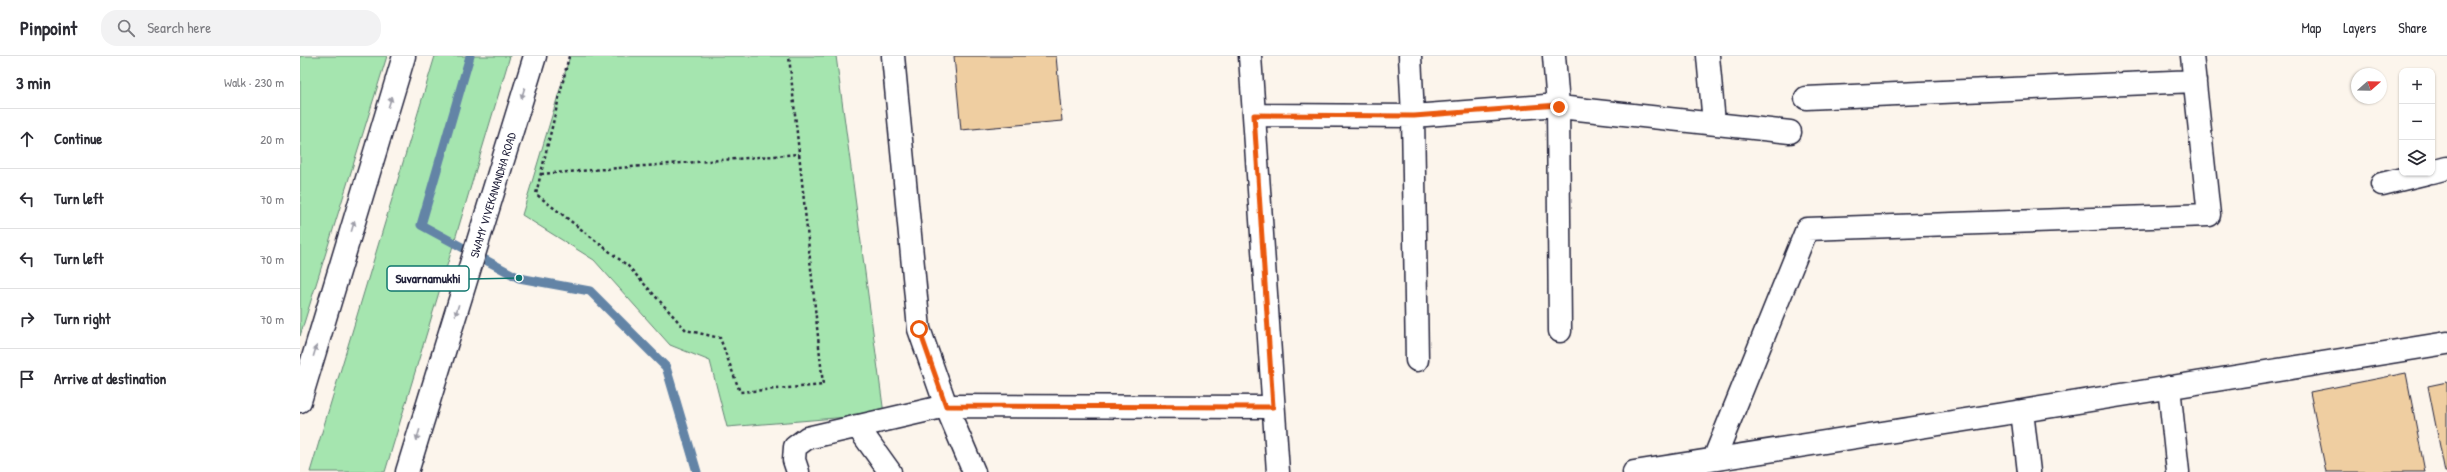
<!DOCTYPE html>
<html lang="en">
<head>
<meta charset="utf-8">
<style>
	:root { --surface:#fff; --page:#f2f2f3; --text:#2b2b33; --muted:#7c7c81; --line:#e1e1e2 }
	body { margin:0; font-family:"Patrick Hand",sans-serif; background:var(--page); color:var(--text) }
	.controls { position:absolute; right:12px; top:12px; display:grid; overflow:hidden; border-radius:8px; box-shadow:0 1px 3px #0004 }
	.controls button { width:36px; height:36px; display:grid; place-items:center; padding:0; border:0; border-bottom:1px solid var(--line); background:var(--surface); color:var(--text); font:20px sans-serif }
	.compass { position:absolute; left:2051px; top:12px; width:36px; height:36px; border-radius:50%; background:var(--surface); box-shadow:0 1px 3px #0004; rotate:70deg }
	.stop { position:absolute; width:12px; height:12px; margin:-9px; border:3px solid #ea580c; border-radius:50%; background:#fff }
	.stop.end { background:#ea580c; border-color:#fff; box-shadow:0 1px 4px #0008 }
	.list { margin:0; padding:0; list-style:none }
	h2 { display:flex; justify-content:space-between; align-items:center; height:52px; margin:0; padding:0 16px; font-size:17px }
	h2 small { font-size:13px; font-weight:400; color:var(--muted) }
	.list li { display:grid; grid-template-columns:26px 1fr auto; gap:12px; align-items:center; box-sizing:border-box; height:60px; padding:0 16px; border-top:1px solid var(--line) }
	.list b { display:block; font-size:15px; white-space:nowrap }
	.list em { font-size:13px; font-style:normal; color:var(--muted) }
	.icon { flex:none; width:22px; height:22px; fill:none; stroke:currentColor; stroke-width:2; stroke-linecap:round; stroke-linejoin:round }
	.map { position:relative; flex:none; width:2147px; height:416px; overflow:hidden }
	header { display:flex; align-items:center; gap:24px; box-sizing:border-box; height:56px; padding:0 20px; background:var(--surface); border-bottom:1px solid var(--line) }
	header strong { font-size:19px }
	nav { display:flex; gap:22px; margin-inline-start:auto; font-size:14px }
	.search { width:280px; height:36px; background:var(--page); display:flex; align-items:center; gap:10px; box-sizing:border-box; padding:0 14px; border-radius:16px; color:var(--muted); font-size:15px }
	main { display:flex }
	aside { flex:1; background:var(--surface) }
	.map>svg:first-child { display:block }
	.green { fill:#a5e5af; stroke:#648475 }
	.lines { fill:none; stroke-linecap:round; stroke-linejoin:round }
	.stream { stroke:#6384a6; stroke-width:9 }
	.building { fill:#efcea1; stroke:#22223b }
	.street-casing { stroke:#22223b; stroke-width:25 }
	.secondary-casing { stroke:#22223b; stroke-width:25 }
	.path { stroke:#22223b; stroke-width:2.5; stroke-dasharray:3 3; stroke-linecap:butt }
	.street { stroke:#fff; stroke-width:22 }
	.secondary { stroke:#fff; stroke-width:22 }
	.oneway { fill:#9c9ca7 }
	.route { stroke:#ea580c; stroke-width:5 }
	.labels { text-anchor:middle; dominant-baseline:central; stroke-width:4; stroke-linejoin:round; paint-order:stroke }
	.street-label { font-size:12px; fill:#22223b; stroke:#fff }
	.leader { fill:none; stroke:#0f766e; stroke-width:1.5 }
	.callout-dot { fill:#0f766e; stroke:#fff; stroke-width:1.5 }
	.callout { fill:#fff; stroke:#0f766e; stroke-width:1.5 }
	.callout-label { font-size:13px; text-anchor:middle; font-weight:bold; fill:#22223b }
</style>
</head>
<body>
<header>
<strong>Pinpoint</strong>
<div class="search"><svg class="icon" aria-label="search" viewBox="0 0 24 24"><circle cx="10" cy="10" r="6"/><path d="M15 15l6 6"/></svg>Search here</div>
<nav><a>Map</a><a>Layers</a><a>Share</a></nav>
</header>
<main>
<aside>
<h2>3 min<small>Walk · 230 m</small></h2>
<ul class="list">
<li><svg class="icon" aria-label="ahead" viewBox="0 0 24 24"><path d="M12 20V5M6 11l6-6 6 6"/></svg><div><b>Continue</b></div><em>20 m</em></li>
<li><svg class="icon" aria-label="left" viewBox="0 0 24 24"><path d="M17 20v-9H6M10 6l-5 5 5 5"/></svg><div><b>Turn left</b></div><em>70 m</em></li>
<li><svg class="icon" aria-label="left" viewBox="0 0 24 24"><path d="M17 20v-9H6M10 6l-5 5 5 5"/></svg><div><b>Turn left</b></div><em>70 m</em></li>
<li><svg class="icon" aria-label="right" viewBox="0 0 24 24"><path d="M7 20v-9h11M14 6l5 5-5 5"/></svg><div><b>Turn right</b></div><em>70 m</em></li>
<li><svg class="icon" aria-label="arrive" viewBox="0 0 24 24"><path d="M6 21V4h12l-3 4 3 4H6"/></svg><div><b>Arrive at destination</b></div></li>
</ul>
</aside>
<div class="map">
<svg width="2147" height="416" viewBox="0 0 2147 416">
	<rect width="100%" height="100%" fill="#fcf5ec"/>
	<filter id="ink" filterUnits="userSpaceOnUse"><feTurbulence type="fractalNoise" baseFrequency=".025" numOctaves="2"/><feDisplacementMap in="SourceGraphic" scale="8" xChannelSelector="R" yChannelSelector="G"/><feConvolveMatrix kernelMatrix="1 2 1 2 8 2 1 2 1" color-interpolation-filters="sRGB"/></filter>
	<g filter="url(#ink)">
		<path class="green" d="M0,0H87L0,280Z
			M135,0H210L85,416H10Z
			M270,0H536L584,358L427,371L410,305L370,289L294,204L222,159Z"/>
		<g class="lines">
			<path class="stream" d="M170,0L121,169L219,222L290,235L366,311L397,416"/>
		</g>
		<path class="building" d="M654,0H756L762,65L661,74Z
			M2106,317L2125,416H2026L2010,336Z
			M2147,326V416H2145L2128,330Z"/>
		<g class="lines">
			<g class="street-casing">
				<path id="street" d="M950,0L978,416
					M1110,0L1113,60L1117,304
					M1254,0L1258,49L1260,275
					M1408,0L1414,67
					M1506,42L1895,25
					M954,59L1113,60L1258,49L1259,51L1490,76
					M2132,116L2147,112
					M2082,128L2127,117
					M1869,331L1878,416
					M1722,355L2147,287
					M557,370L590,416
					M1414,403L1507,173L1909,159L1892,0
					M498,416L494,404L495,391L507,382L646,350L973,351
					M1334,416L1722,355L1729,416"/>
			</g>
			<g class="secondary-casing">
				<g id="secondary">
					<path d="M593,0L619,273L646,350L674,416"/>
					<path d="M0,345L104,0"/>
					<path id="s1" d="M107,416L235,0"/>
				</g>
			</g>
			<path class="path" d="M269,0L236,138L328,210L386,274L420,282L440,336L523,329L489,0
				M241,118L499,98"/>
			<use href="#street" class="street"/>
			<use href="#secondary" class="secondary"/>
		</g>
		<defs><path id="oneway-solid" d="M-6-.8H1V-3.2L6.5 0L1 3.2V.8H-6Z"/></defs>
		<g class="oneway">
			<use href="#oneway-solid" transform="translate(223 37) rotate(107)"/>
			<use href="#oneway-solid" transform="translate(90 46) rotate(-73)"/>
			<use href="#oneway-solid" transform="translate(53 170) rotate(-73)"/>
			<use href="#oneway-solid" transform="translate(157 254) rotate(107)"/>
			<use href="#oneway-solid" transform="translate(15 295) rotate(-73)"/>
			<use href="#oneway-solid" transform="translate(118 379) rotate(107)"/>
		</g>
	</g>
	<g class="lines" filter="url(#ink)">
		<path class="route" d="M619,273L646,350L973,351L954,59L1114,60L1258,49L1259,51"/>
	</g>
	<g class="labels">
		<g class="street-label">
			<text stroke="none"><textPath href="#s1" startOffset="290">SWAMY VIVEKANANDHA ROAD</textPath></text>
		</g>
	</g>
	<path class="leader" d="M219 222L169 223"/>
	<circle class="callout-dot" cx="219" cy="222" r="4"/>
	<rect class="callout" x="87" y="210" width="82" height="25" rx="4"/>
	<g class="callout-label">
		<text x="128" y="227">Suvarnamukhi</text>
	</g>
</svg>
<div class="controls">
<button>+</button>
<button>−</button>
<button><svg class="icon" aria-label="layers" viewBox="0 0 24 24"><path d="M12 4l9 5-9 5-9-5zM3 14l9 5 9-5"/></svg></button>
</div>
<svg class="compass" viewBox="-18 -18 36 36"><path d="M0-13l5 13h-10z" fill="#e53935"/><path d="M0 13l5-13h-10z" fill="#7c7c81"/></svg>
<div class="stop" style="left:619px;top:273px"></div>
<div class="stop end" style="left:1259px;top:51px"></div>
</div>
</main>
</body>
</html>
